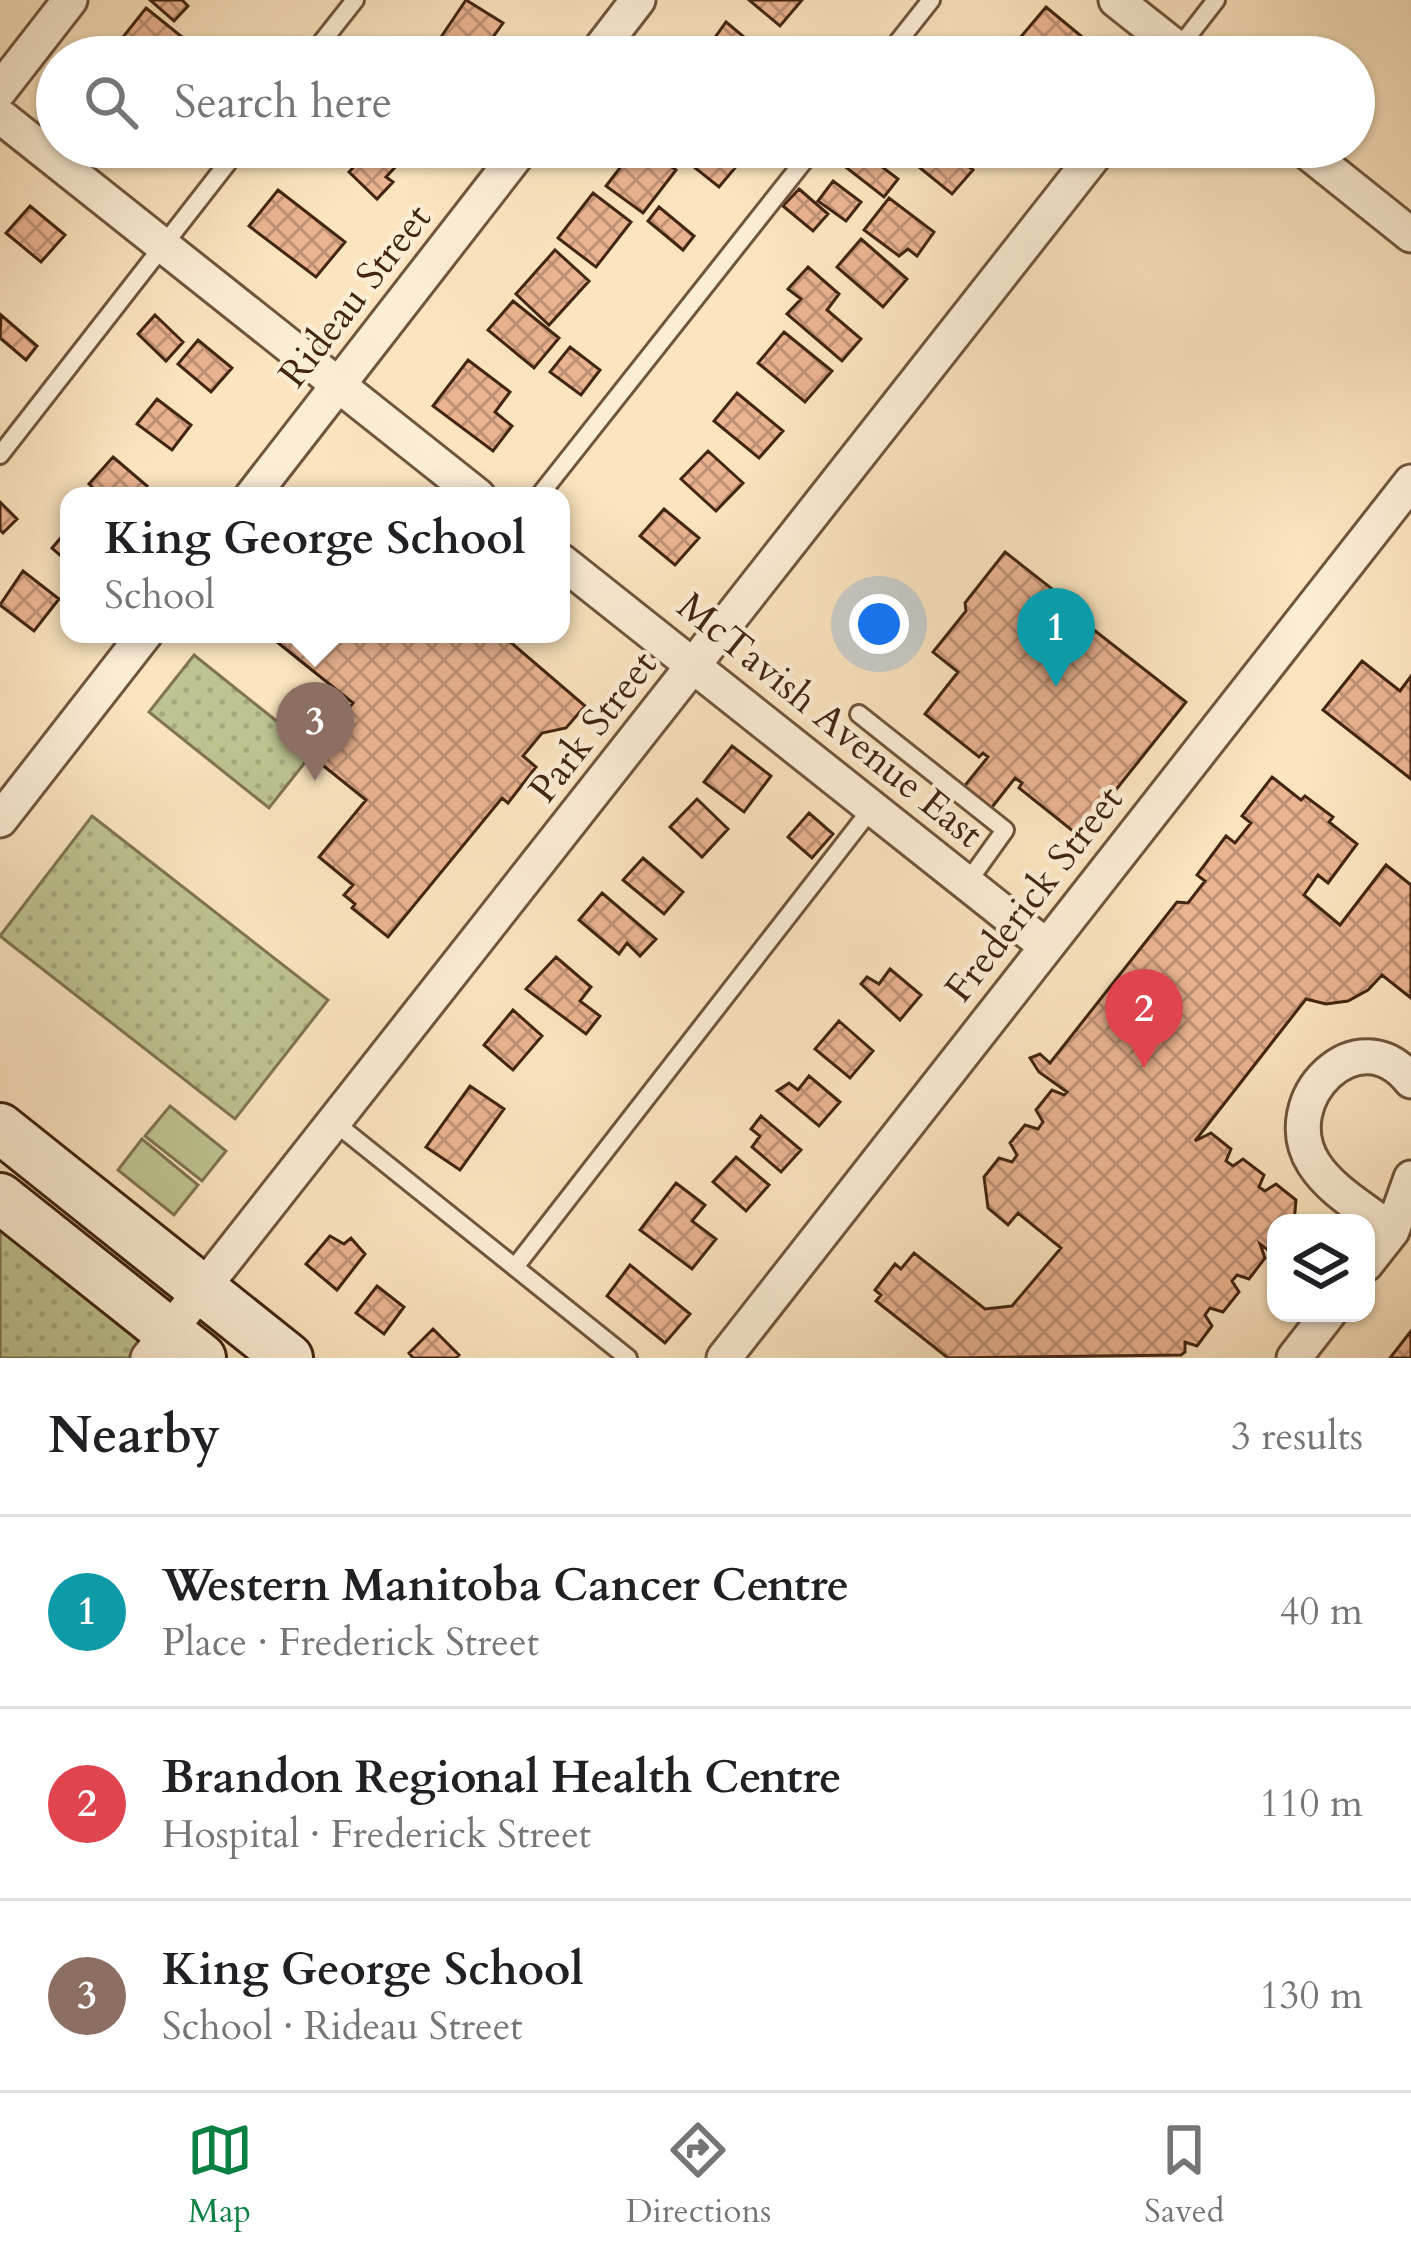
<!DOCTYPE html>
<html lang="en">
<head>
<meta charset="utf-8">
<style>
	:root { --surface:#fff; --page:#f2f2f2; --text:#202124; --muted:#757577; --line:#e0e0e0; --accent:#0b8043 }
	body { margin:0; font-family:Cardo,serif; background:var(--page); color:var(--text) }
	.controls { position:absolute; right:36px; bottom:36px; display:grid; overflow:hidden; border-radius:24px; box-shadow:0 3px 9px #0004 }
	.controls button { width:108px; height:108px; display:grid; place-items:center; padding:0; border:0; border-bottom:3px solid var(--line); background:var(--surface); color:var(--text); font:60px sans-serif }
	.you { position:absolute; left:879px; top:624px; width:42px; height:42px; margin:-30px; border:9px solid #fff; border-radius:50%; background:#1a73e8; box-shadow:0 0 0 18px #1a73e833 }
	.badge { display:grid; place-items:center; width:78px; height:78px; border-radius:50%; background:var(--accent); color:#fff; font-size:39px; font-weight:700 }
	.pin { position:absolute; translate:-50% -99px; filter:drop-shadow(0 3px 6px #0008) }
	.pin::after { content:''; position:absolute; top:63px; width:42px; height:36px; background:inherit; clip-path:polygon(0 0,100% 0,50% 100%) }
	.popup { position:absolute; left:60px; top:487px; width:510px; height:156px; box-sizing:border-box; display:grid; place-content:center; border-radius:24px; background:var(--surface); filter:drop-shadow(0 3px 9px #0005); font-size:39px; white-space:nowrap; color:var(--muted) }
	.popup b { font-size:45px; color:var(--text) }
	.popup::after { content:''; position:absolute; left:50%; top:100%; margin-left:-24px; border:24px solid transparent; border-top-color:var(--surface) }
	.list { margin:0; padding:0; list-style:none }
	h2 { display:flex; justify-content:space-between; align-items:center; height:156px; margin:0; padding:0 48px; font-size:51px }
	h2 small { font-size:39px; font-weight:400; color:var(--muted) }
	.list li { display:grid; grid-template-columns:78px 1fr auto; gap:36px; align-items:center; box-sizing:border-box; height:192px; padding:0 48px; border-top:3px solid var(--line) }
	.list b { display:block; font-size:45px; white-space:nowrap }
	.list p { margin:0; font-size:39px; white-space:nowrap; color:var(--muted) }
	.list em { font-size:39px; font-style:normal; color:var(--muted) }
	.icon { flex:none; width:66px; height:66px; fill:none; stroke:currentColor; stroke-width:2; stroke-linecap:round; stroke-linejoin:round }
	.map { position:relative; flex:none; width:1411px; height:1358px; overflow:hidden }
	.search { position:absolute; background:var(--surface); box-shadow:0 3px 9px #0004; left:36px; right:36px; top:36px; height:132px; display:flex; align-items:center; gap:30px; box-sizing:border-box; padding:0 42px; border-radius:66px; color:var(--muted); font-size:45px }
	.sheet { height:732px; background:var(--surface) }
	nav { display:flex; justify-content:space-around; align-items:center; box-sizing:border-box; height:168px; border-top:3px solid var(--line); background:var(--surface); font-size:33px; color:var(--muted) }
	nav a { display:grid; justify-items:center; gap:6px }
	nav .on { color:var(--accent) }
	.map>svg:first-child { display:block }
	.grass { fill:url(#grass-dots); stroke:#807452; stroke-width:3 }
	.garden { fill:#bec491; stroke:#807452; stroke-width:3 }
	.building { fill:url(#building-cross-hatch); stroke:#422512; stroke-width:3 }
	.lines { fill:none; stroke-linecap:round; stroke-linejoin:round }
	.lane-casing { stroke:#70553d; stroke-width:22 }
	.street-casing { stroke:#70553d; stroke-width:39 }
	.secondary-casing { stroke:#422512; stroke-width:54 }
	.lane { stroke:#fcedd5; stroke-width:16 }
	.street { stroke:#fcedd5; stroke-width:33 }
	.secondary { stroke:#fcedd5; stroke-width:48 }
	.labels { text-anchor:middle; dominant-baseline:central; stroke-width:9; stroke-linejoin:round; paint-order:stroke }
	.street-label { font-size:39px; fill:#422512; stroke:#fcedd5 }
</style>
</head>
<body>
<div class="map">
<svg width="1411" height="1358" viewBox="0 0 1411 1358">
	<defs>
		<pattern id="grass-dots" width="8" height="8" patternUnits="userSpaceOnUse" patternTransform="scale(3)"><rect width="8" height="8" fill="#bec491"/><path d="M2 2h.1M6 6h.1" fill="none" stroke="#a4a87c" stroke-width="1.8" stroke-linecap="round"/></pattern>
		<pattern id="building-cross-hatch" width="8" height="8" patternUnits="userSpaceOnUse" patternTransform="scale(3)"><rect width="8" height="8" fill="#eab390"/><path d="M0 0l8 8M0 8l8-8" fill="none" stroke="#bf9174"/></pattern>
	</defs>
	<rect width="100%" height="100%" fill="#fbe4be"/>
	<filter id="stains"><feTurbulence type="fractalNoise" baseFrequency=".00167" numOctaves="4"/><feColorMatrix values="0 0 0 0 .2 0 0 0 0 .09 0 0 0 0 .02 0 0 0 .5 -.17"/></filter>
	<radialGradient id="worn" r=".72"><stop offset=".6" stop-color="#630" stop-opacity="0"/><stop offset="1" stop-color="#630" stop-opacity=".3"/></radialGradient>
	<path class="grass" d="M194,655L314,751L269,808L149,712Z
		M92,816L328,1000L235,1119L0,936Z
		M0,1223L169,1331L148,1358H0Z"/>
	<path class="garden" d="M170,1106L226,1151L202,1181L145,1136Z
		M142,1139L198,1185L174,1215L118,1170Z"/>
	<path class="building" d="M150,0H182L188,6L174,21Z
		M466,0L503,23L479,57H463L439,40Z
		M749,0H802L780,26Z
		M1046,7L1081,36L1063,57H1029L1014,45Z
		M146,8L207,57H148L123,37Z
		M726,22L768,57H701Z
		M373,147H383L400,162L386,177L393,182L377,199L349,172Z
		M636,147H645L676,170L643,213L606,186Z
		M669,147H737L726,160L735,168L719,187Z
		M856,147L898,179L884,197L843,165Z
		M918,147H945L973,170L952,194L908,158Z
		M833,181L861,202L846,221L818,201Z
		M799,189L828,214L813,231L783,206Z
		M278,190L345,242L316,277L249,226Z
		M593,193L631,222L596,267L558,238Z
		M889,198L934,232L917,256L908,249L899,256L864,230Z
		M30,206L65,235L41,262L6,233Z
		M659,207L694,236L683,250L648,221Z
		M861,239L907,279L883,307L837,267Z
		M555,250L589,281L549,325L516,294Z
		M808,267L839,294L827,310L861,339L842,361L787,314L801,299L788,289Z
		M513,301L559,338L534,368L488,330Z
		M1,315L37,346L26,360L0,338Z
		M155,315L183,342L166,361L138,334Z
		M784,332L832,371L805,402L758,363Z
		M198,340L232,368L211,392L178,364Z
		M570,347L600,370L581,395L550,372Z
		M468,360L510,392L495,412L512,426L493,451L433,406Z
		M737,393L783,431L759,458L714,421Z
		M157,399L191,425L172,450L137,424Z
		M708,451L743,483L716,511L681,479Z
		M113,457L147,486L139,496H102L89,484Z
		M0,502L17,519L3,533L0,530Z
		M664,509L699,538L675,565L640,536Z
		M69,528V563L52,548Z
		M1005,552L1089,618L1085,623L1186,702L1079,836L1019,788L1022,783L1015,778L989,811L962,789L988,757L983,753L979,757L925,714L958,672L933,652L966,611L965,603Z
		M23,571L59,599L34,631L0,605Z
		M267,634H501L585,706L566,728L542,733L523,756L536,767L508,803L502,798L388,937L352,908L355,904L344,895L353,885L319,857L366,800L320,763L350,726L349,708L353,703Z
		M1362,661L1400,691L1411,676V779L1323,710Z
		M732,746L771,776L744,812L704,782Z
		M1272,777L1301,800L1305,796L1333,817L1329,822L1357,844L1328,883L1318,875L1304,895L1340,925L1386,865L1411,885V998L1382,975L1368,990L1348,1001L1326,1004L1306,999L1195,1141L1211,1133L1231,1149L1226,1161L1233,1166L1243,1159L1264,1175L1259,1187L1265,1191L1276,1184L1296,1200L1294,1223H1276V1256L1260,1244L1265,1258L1249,1279L1237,1275L1232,1281L1239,1292L1223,1312L1210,1308L1205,1315L1212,1326L1197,1346L1185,1342V1352L1181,1355L948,1358L876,1301L881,1295L875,1290L895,1264L901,1269L914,1253L985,1309L1012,1306L1061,1248L1018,1213L1008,1225L988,1208L984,1177L999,1158L1012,1162L1017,1155L1010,1143L1025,1125L1038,1129L1043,1122L1036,1110L1052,1090L1064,1095L1067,1092L1039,1072L1030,1058L1040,1054L1050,1063L1177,902L1188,903L1205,881L1197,875L1226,836L1235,843L1251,823L1242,816Z
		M697,799L728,829L702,857L670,827Z
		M809,813L833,834L812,858L788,837Z
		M643,858L683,892L664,914L623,880Z
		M602,893L656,939L640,956L627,943L619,954L579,920Z
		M556,957L591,987L580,1001L600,1016L586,1034L526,989Z
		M890,969L921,995L900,1020L861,984L867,977L879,984Z
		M513,1010L542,1036L513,1070L484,1045Z
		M839,1021L873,1051L850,1078L815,1049Z
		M809,1076L840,1102L819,1126L777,1091L789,1083L798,1090Z
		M470,1086L504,1109L460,1170L426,1147Z
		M761,1116L801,1150L781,1172L752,1147L760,1136L751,1129Z
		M736,1157L769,1185L746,1211L713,1182Z
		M676,1183L705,1205L692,1221L716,1239L692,1269L640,1230Z
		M330,1236L344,1244L351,1238L365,1254L337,1290L306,1264Z
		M630,1265L690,1314L665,1343L607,1296Z
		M377,1286L404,1307L384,1334L356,1313Z
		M433,1329L459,1355L456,1358H413L409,1353Z
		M1411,1331V1358H1390Z"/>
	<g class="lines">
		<g class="lane-casing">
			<path id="lane" d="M1178,49L1216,0
				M310,57L355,0
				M886,57L931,0
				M0,455L240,147
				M539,496L815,147
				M859,714L1005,830L967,883
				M334,1122L628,1358
				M515,1267L872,808"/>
		</g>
		<g class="street-casing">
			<path id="street" d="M1116,0L1188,57
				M594,57L638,0
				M0,90L70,0
				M0,116L478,496
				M1301,147L1411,235
				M252,496L523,147
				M561,561L1046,946
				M0,820L145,634
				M1411,1081C1359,1014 1273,1100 1314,1164C1332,1192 1366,1210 1392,1231L1411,1178
				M1366,1264L1392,1231
				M148,1358L1101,147
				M724,1358L1411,482
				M1294,1358L1329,1313"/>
		</g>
		<g class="secondary-casing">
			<path id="secondary" d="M0,1128L288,1358
				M0,1198L201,1358"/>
		</g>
		<use href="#lane" class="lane"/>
		<use href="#street" class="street"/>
		<use href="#secondary" class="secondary"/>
	</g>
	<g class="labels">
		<g class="street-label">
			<text transform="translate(355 296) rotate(-52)">Rideau Street</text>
			<text transform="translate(830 720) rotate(39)">McTavish Avenue East</text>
			<text transform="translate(593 727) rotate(-52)">Park Street</text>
			<text transform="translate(1034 894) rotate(-52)">Frederick Street</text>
		</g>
	</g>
	<rect width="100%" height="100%" filter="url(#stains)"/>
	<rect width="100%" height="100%" fill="url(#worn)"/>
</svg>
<div class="controls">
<button><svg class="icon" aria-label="layers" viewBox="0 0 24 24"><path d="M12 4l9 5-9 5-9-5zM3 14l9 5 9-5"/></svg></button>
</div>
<div class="you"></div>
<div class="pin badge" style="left:1056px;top:687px;background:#0f9aa8">1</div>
<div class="pin badge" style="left:1144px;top:1068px;background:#e0444e">2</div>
<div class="pin badge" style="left:315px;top:781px;background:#8d6e63">3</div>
<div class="popup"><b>King George School</b>School</div>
<div class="search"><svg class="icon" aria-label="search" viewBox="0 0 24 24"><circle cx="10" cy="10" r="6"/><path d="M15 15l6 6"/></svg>Search here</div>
</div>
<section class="sheet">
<h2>Nearby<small>3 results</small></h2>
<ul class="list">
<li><span class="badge" style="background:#0f9aa8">1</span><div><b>Western Manitoba Cancer Centre</b><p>Place · Frederick Street</p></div><em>40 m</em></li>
<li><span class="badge" style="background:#e0444e">2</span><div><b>Brandon Regional Health Centre</b><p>Hospital · Frederick Street</p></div><em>110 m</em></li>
<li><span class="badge" style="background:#8d6e63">3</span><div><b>King George School</b><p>School · Rideau Street</p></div><em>130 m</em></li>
</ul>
</section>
<nav>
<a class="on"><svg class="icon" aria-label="map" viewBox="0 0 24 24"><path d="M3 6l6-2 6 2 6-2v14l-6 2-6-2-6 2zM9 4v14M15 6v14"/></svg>Map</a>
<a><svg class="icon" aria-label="directions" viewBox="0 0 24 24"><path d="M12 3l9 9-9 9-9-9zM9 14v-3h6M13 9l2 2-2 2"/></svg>Directions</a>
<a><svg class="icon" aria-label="saved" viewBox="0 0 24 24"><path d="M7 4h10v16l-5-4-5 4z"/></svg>Saved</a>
</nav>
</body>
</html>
